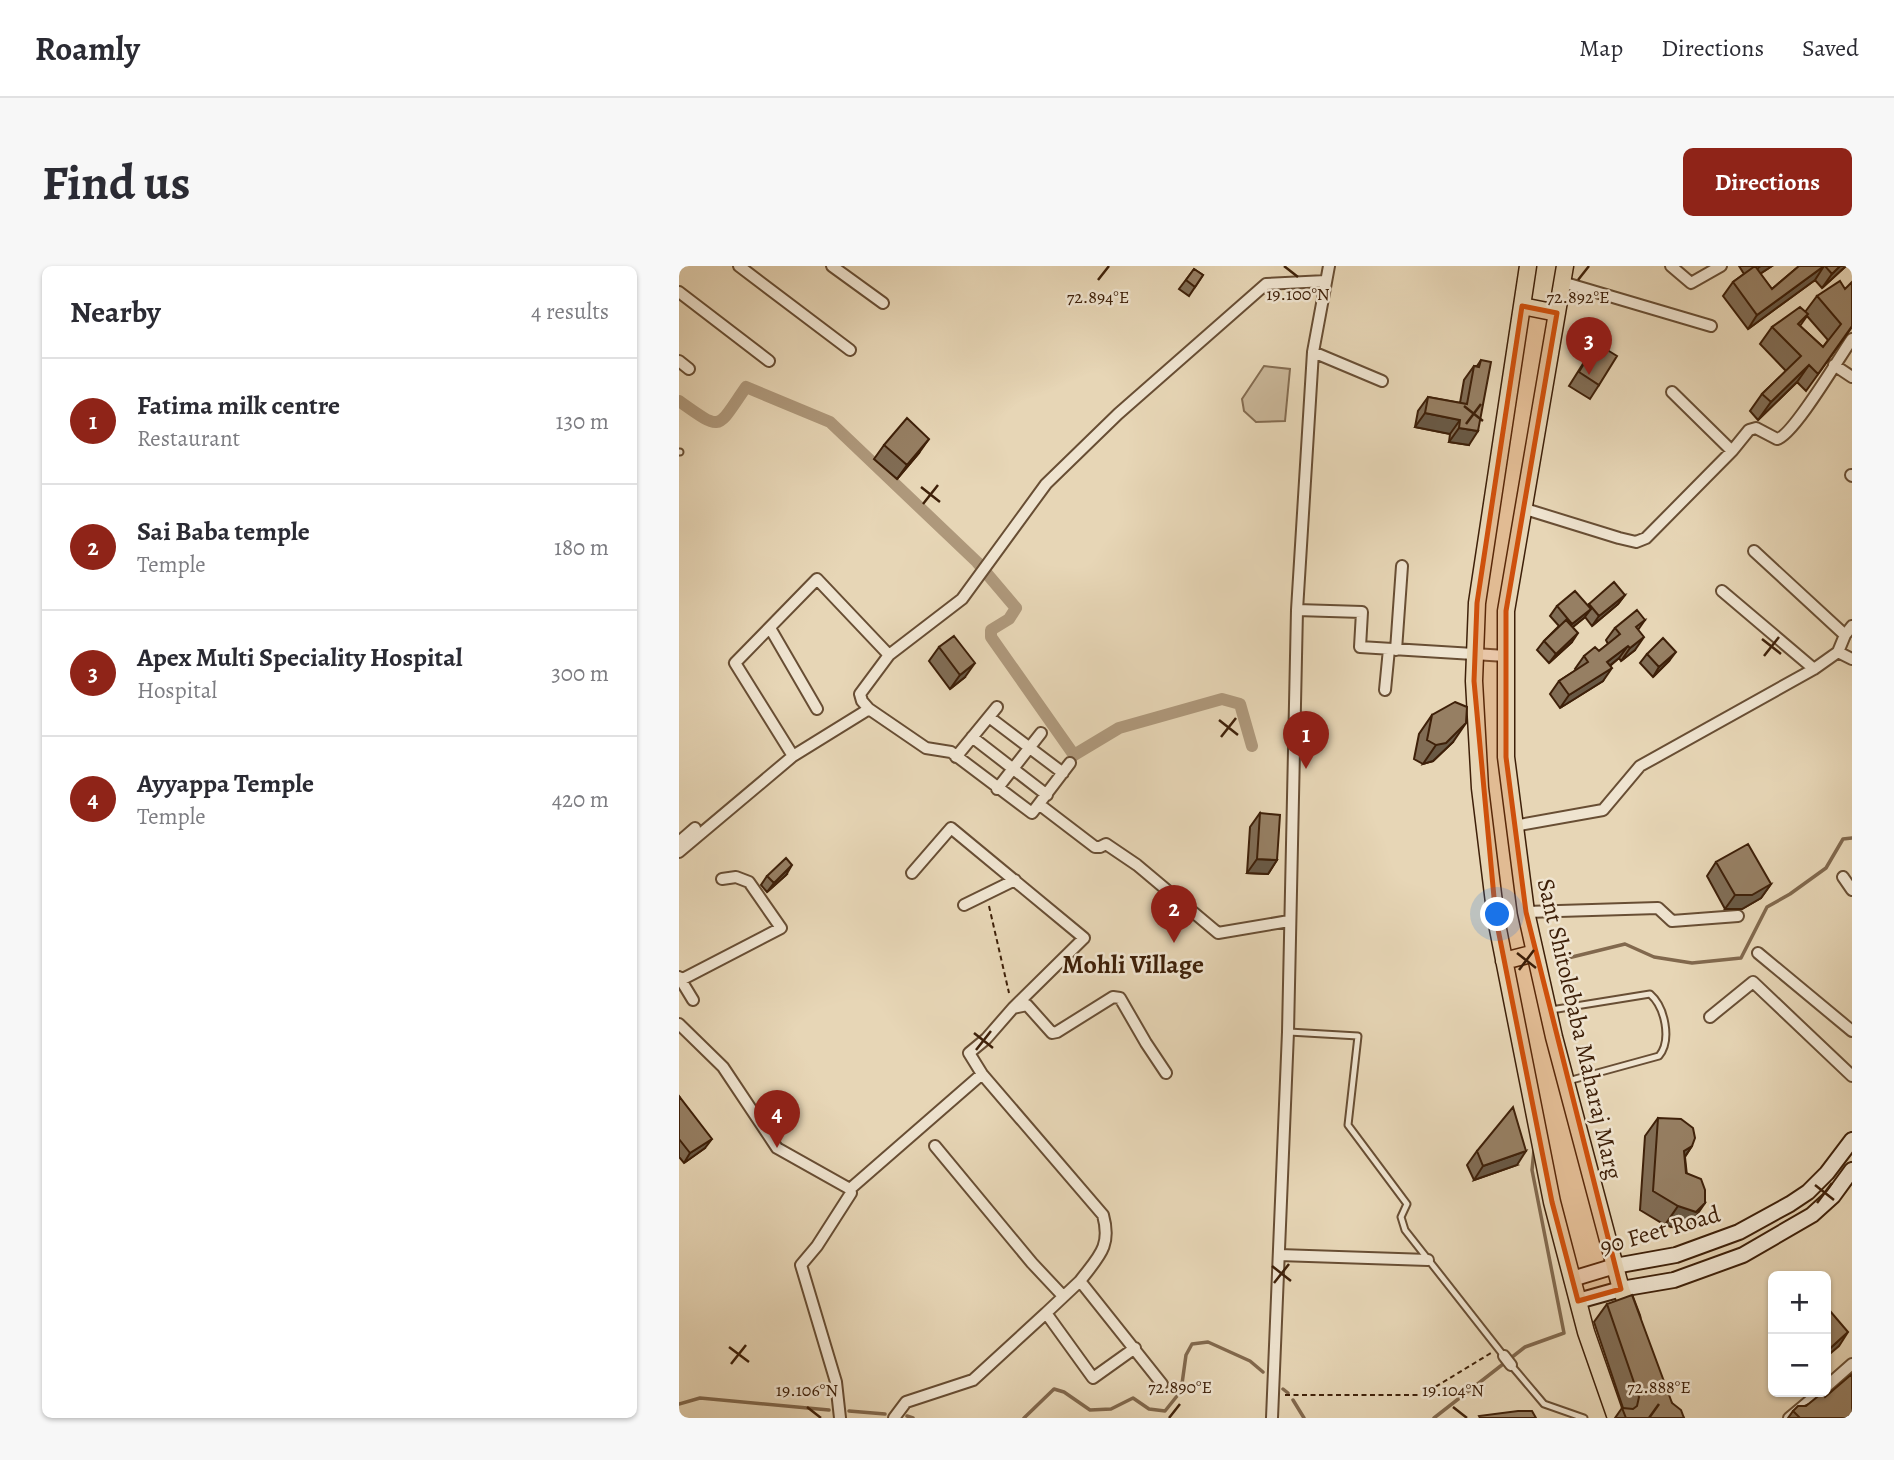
<!DOCTYPE html>
<html lang="en">
<head>
<meta charset="utf-8">
<style>
	:root { --surface:#fff; --page:#f7f7f7; --text:#2b2b33; --muted:#7c7c81; --line:#e1e1e2; --accent:#8f2418 }
	body { margin:0; font-family:Alegreya,serif; background:var(--page); color:var(--text) }
	.controls { position:absolute; right:21px; bottom:21px; display:grid; overflow:hidden; border-radius:10px; box-shadow:0 2px 5px #0004 }
	.controls button { width:63px; height:63px; display:grid; place-items:center; padding:0; border:0; border-bottom:2px solid var(--line); background:var(--surface); color:var(--text); font:35px sans-serif }
	.you { position:absolute; left:819px; top:649px; width:24px; height:24px; margin:-18px; border:5px solid #fff; border-radius:50%; background:#1a73e8; box-shadow:0 0 0 10px #1a73e833 }
	.badge { display:grid; place-items:center; width:46px; height:46px; border-radius:50%; background:var(--accent); color:#fff; font-size:23px; font-weight:700 }
	.pin { position:absolute; translate:-50% -58px; filter:drop-shadow(0 2px 4px #0008) }
	.pin::after { content:''; position:absolute; top:37px; width:24px; height:21px; background:inherit; clip-path:polygon(0 0,100% 0,50% 100%) }
	.list { margin:0; padding:0; list-style:none }
	h2 { display:flex; justify-content:space-between; align-items:center; height:91px; margin:0; padding:0 28px; font-size:30px }
	h2 small { font-size:23px; font-weight:400; color:var(--muted) }
	.list li { display:grid; grid-template-columns:46px 1fr auto; gap:21px; align-items:center; box-sizing:border-box; height:126px; padding:0 28px; border-top:2px solid var(--line) }
	.list b { display:block; font-size:26px; white-space:nowrap }
	.list p { margin:0; font-size:23px; white-space:nowrap; color:var(--muted) }
	.list em { font-size:23px; font-style:normal; color:var(--muted) }
	.map { position:relative; flex:none; width:1173px; height:1152px; overflow:hidden; border-radius:10px }
	header { display:flex; align-items:center; gap:42px; box-sizing:border-box; height:98px; padding:0 35px; background:var(--surface); border-bottom:2px solid var(--line) }
	header strong { font-size:33px }
	nav { display:flex; gap:38px; margin-inline-start:auto; font-size:24px }
	.intro { display:flex; align-items:center; justify-content:space-between; box-sizing:border-box; height:168px; padding:0 42px }
	h1 { margin:0; font-size:49px }
	.button { padding:18px 32px; border-radius:10px; background:var(--accent); color:#fff; font-size:24px; font-weight:700 }
	main { display:flex; gap:42px; padding:0 42px }
	aside { flex:1; background:var(--surface); border-radius:10px; box-shadow:0 2px 5px #0004 }
	.map>svg:first-child { display:block }
	.green { fill:#cab799; stroke:#846c51; stroke-width:2 }
	.lines { fill:none; stroke-linecap:round; stroke-linejoin:round }
	.stream { stroke:#81684d; stroke-width:3.5 }
	.canal { stroke:#ae987b; stroke-width:12 }
	.lane-casing { stroke:#684e34; stroke-width:9 }
	.street-casing { stroke:#684e34; stroke-width:14 }
	.secondary-casing { stroke:#3e2009; stroke-width:18 }
	.primary-casing { stroke:#3e2009; stroke-width:19 }
	.path { stroke:#3e2009; stroke-width:2; stroke-dasharray:5 3.5; stroke-linecap:butt }
	.lane { stroke:#efe4d0; stroke-width:5 }
	.street { stroke:#efe4d0; stroke-width:10 }
	.secondary { stroke:#efe4d0; stroke-width:14 }
	.primary { stroke:#e7d6b6; stroke-width:16 }
	.wall { fill:#816d55; stroke:#3e2009; stroke-width:2; fill-rule:evenodd }
	.shaded-wall { fill:#695945; stroke:#3e2009; stroke-width:2 }
	.building { fill:#967f63; stroke:#3e2009; stroke-width:2 }
	.marked { fill:#ce500c; fill-opacity:0.2; stroke:#ce500c; stroke-width:5; stroke-linejoin:round }
	.ticks { fill:none; stroke:#3e2009; stroke-width:2.5 }
	.labels { text-anchor:middle; dominant-baseline:central; stroke-width:5; stroke-linejoin:round; paint-order:stroke }
	.street-label { font-size:24px; fill:#3e2009; stroke:#efe4d0 }
	.neighbourhood-label { font-size:26px; font-weight:bold; fill:#3e2009; stroke:#efe4d0 }
	.ticks-label { font-size:18px; text-anchor:middle; fill:#3e2009; stroke:#efe4d0; stroke-width:5; stroke-linejoin:round; paint-order:stroke }
</style>
</head>
<body>
<header>
<strong>Roamly</strong>
<nav><a>Map</a><a>Directions</a><a>Saved</a></nav>
</header>
<div class="intro"><h1>Find us</h1><a class="button">Directions</a></div>
<main>
<aside>
<h2>Nearby<small>4 results</small></h2>
<ul class="list">
<li><span class="badge">1</span><div><b>Fatima milk centre</b><p>Restaurant</p></div><em>130 m</em></li>
<li><span class="badge">2</span><div><b>Sai Baba temple</b><p>Temple</p></div><em>180 m</em></li>
<li><span class="badge">3</span><div><b>Apex Multi Speciality Hospital</b><p>Hospital</p></div><em>300 m</em></li>
<li><span class="badge">4</span><div><b>Ayyappa Temple</b><p>Temple</p></div><em>420 m</em></li>
</ul>
</aside>
<div class="map">
<svg width="1173" height="1152" viewBox="0 0 1173 1152">
	<rect width="100%" height="100%" fill="#e7d6b6"/>
	<filter id="stains"><feTurbulence type="fractalNoise" baseFrequency=".00286" numOctaves="4"/><feColorMatrix values="0 0 0 0 .2 0 0 0 0 .09 0 0 0 0 .02 0 0 0 .5 -.17"/></filter>
	<radialGradient id="worn" r=".72"><stop offset=".6" stop-color="#630" stop-opacity="0"/><stop offset="1" stop-color="#630" stop-opacity=".3"/></radialGradient>
	<path class="green" d="M585,100L611,103L606,155L577,156L565,145L563,133Z"/>
	<g class="lines">
		<path class="stream" d="M885,693L946,678L975,691L1013,697L1062,692L1088,641L1111,628L1147,602L1164,573L1173,572
			M604,1123L609,1127
			M614,1134L625,1152
			M0,1138L21,1132L150,1144
			M170,1145L206,1148
			M228,1150L234,1152
			M345,1152L375,1123L385,1126L411,1144L432,1143L454,1132L470,1143L486,1145L502,1125L507,1089L513,1078L529,1076L571,1095L584,1106
			M755,1152L846,1081L885,1067L853,904L855,884"/>
		<path class="canal" d="M0,135C44,166 37,164 67,121L151,156L298,296L337,342L330,353L312,364V371L395,489L440,462L543,433L561,438L573,480"/>
		<g class="lane-casing">
			<path id="lane" d="M0,186H1
				M872,744L971,728C986,741 993,774 980,790L889,815
				M610,766L679,770L669,859L728,938L722,951L726,964L825,1090
				M832,1099L865,1138L905,1152"/>
		</g>
		<g class="street-casing">
			<path id="street" d="M60,0L171,84
				M153,0L204,37
				M992,0L1012,17L1042,0
				M883,16L1032,60
				M0,26L90,95
				M634,86L703,115
				M0,95L10,103
				M1155,99L1173,111
				M993,126L1053,185
				M1172,209L1173,210
				M843,242L940,272L957,276L967,272L1053,185L1070,164L1077,162L1098,173C1114,170 1161,90 1173,73
				M1075,285L1166,369
				M1043,325L1135,403
				M618,344L683,346L681,381L827,390
				M91,362L138,443
				M717,384L723,300
				M1159,386L1166,369L1173,360
				M706,424L710,383
				M190,443L247,482L272,486L353,547L391,497
				M310,451L384,507
				M293,471L368,529
				M114,490L56,397L138,313L210,389
				M277,491L318,441
				M318,523L362,467
				M361,539L416,581H421L427,578L458,599L539,667L610,655
				M835,560L924,544L961,500L1135,403L1159,386L1173,393
				M0,576L16,562
				M0,586L114,490L190,443L183,435L181,428L210,389L283,333L367,218L439,148L587,18L647,15
				M233,607L272,562L405,672L334,742L307,773L290,787L303,808L424,949C433,981 419,991 401,1015L483,1118
				M1164,611L1173,624
				M285,639L336,614
				M847,646L979,642L993,655L1059,650
				M1079,687L1173,765
				M0,711L14,734
				M0,715L102,662L70,616L57,611L43,613
				M334,742L348,739L373,767L378,766L434,731L441,732L467,777L487,807
				M1031,751L1074,716L1173,810
				M0,758L44,801L98,882L171,923
				M256,880L353,997L384,1030
				M600,989L749,994
				M401,1015L367,1047L414,1112L456,1082
				M825,1090L832,1099
				M1147,1121L1173,1098
				M161,1152L157,1116L122,999L138,980L172,927L171,923L303,808
				M215,1152L227,1136L294,1114L367,1047
				M593,1152L609,766L618,344L634,86L650,0
				M1110,1152L1141,1126"/>
		</g>
		<g class="secondary-casing">
			<path id="secondary" d="M893,1013L936,1000L997,989L1060,966L1111,938L1129,926L1148,907L1173,874
				M899,1035L942,1023L995,1014L1064,989L1133,949L1154,930L1173,904"/>
		</g>
		<g class="primary-casing">
			<path id="primary" d="M849,0L798,337L795,415L801,522L817,653L873,936L907,1066L937,1152
				M886,0L827,345V491L847,646L875,771L942,1023L953,1052
				M843,40L878,47
				M825,695L856,687"/>
		</g>
		<path class="path" d="M310,640L330,727
			M606,1129H743L812,1087"/>
		<use href="#lane" class="lane"/>
		<use href="#street" class="street"/>
		<use href="#secondary" class="secondary"/>
		<use href="#primary" class="primary"/>
	</g>
	<path class="wall" d="M1060,0H1093L1081,8L1093,23L1120,0H1167L1143,22L1136,14L1069,63L1044,30L1054,16L1065,8Z
		M515,3L524,9L510,30L500,23Z
		M1138,30L1173,61L1127,125L1118,116L1079,154L1071,145L1083,128L1107,105L1081,78L1093,61L1126,46ZM1128,50L1149,74L1144,81L1121,60Z
		M917,77L920,119L911,133L890,120Z
		M802,94L790,179L770,176L771,168L736,161L739,145L749,131L781,137L785,114L795,100H798Z
		M205,179L240,187L218,213L195,193Z
		M946,329L939,338L913,360L906,351L894,361L893,376L870,397L858,384L865,375L880,360L871,350L878,340L909,339L910,338Z
		M966,354L959,364L956,384L942,395L940,392L931,400L924,415L881,442L871,428L880,415L897,404L896,403L905,390L920,385L929,378L927,374L936,362Z
		M260,381L286,411L271,423L250,395Z
		M968,388L990,395L974,411L961,397Z
		M753,449L774,476L754,495L744,498L735,493L740,468Z
		M581,547L598,594L589,608L568,607L571,561Z
		M1037,596L1092,618L1082,632L1063,643H1046L1028,610Z
		M107,609L88,626L82,619L88,610Z
		M0,830L26,882L5,897L0,891Z
		M979,852L1013,880L1006,891L1013,956L1004,964L986,959L961,944L966,870Z
		M798,885L838,899L795,914L788,899Z
		M928,1038L993,1137L1005,1152H936L943,1142H944L915,1056Z
		M1146,1131L1173,1152H1109L1114,1145Z"/>
	<path class="shaded-wall" d="M1082,0H1093L1070,15L1080,1Z
		M1145,0L1136,14L1069,63L1078,49Z
		M1161,0H1167L1143,22L1153,8Z
		M1130,99L1118,116L1079,154L1092,136Z
		M746,147L781,154L771,168L736,161Z
		M780,162L799,165L790,179L770,176Z
		M250,173L240,187L218,213L228,199Z
		M946,329L939,338L913,360L920,350Z
		M912,343L905,352L886,367L893,358Z
		M899,367L893,376L870,397L877,388Z
		M965,371L956,384L942,395L951,382Z
		M949,380L940,392L919,409L928,396Z
		M997,386L990,395L974,411L980,401Z
		M296,397L286,411L271,423L281,409Z
		M933,402L924,415L881,442L890,429Z
		M787,457L774,476L754,495L744,498L757,479Z
		M578,593L598,594L589,608L568,607Z
		M113,599L107,609L88,626L95,617Z
		M1092,618L1082,632L1063,643H1046L1056,629Z
		M33,873L26,882L5,897L11,887Z
		M1013,880L1000,899L1005,885Z
		M847,885L838,899L795,914L804,900Z
		M1026,937L1013,956L1004,964L986,959L999,940Z
		M1169,1066L1160,1080L1147,1091V1086Z"/>
	<path class="building" d="M1076,0L1093,23L1120,0H1145L1078,49L1054,16Z
		M1146,0H1161L1153,8Z
		M515,3L524,9L516,21L507,14Z
		M1161,15L1166,23L1173,16V60L1139,108L1130,99L1092,136L1083,128L1122,90L1093,61L1121,41L1129,48L1119,58L1144,81L1162,58L1138,30Z
		M917,77L938,90L920,119L900,106Z
		M802,94L812,96L799,165L780,162L781,154L746,147L749,131L788,138L795,100L800,101Z
		M228,152L250,173L228,199L205,179Z
		M935,316L946,329L920,350L910,338Z
		M896,325L912,343L893,358L878,340Z
		M958,344L966,354L957,361L965,371L951,382L949,380L928,396L933,402L890,429L880,415L909,396L905,390L916,381L920,385L941,368L936,362Z
		M887,354L899,367L877,388L865,375Z
		M275,370L296,397L281,409L260,381Z
		M984,372L997,386L980,401L968,388Z
		M776,436L788,441L787,457L767,477L757,479L748,474L753,449Z
		M581,547L601,549L598,594L578,593Z
		M1069,578L1092,618L1073,629H1056L1037,596Z
		M107,592L113,599L95,617L88,610Z
		M0,830L33,873L11,887L0,873Z
		M834,841L847,885L804,900L798,885Z
		M979,852L1002,853L1014,862L1016,872L1013,880L1005,885L1007,907L1022,913L1026,924V937L1017,946L999,940L974,925Z
		M953,1029L993,1137L1002,1144L1005,1152H947L943,1142L954,1143L958,1140L960,1131L928,1038Z
		M1151,1045L1169,1066L1147,1086V1049Z
		M1173,1108V1152H1121L1114,1145L1119,1140H1127L1143,1127L1146,1131Z
		M839,1145H853L857,1152H801L800,1150Z"/>
	<path class="marked" d="M843,40L878,47L827,345V491L847,646L942,1023L899,1035L873,936L817,653L795,415L798,337Z"/>
	<path class="ticks" d="M605,0L619,11M419,14L430,0M899,14L910,0M785,140L804,155M787,158L802,138M242,221L261,236M244,238L259,219M1083,373L1102,388M1085,390L1100,371M540,454L559,469M542,471L557,452M838,687L857,702M840,704L855,684M295,767L314,782M297,784L312,765M1136,919L1155,934M1138,937L1153,917M593,1000L612,1015M595,1017L610,998M50,1081L70,1096M52,1098L67,1079M128,1141L142,1152M774,1141L788,1152M490,1152L501,1138M970,1152L980,1138"/>
	<g class="labels">
		<g class="street-label">
			<text transform="translate(901 763) rotate(77)">Sant Shitolebaba Maharaj Marg</text>
			<text transform="translate(981 964) rotate(-16)">90 Feet Road</text>
		</g>
		<g class="neighbourhood-label">
			<text x="454" y="698">Mohli Village</text>
		</g>
	</g>
	<g class="ticks-label">
		<text x="619" y="34">19.100°N</text>
		<text x="419" y="37">72.894°E</text>
		<text x="899" y="37">72.892°E</text>
		<text x="501" y="1127">72.890°E</text>
		<text x="980" y="1127">72.888°E</text>
		<text x="128" y="1130">19.106°N</text>
		<text x="774" y="1130">19.104°N</text>
	</g>
	<rect width="100%" height="100%" filter="url(#stains)"/>
	<rect width="100%" height="100%" fill="url(#worn)"/>
</svg>
<div class="controls">
<button>+</button>
<button>−</button>
</div>
<div class="you"></div>
<div class="pin badge" style="left:627px;top:503px">1</div>
<div class="pin badge" style="left:495px;top:677px">2</div>
<div class="pin badge" style="left:910px;top:109px">3</div>
<div class="pin badge" style="left:98px;top:882px">4</div>
</div>
</main>
</body>
</html>
